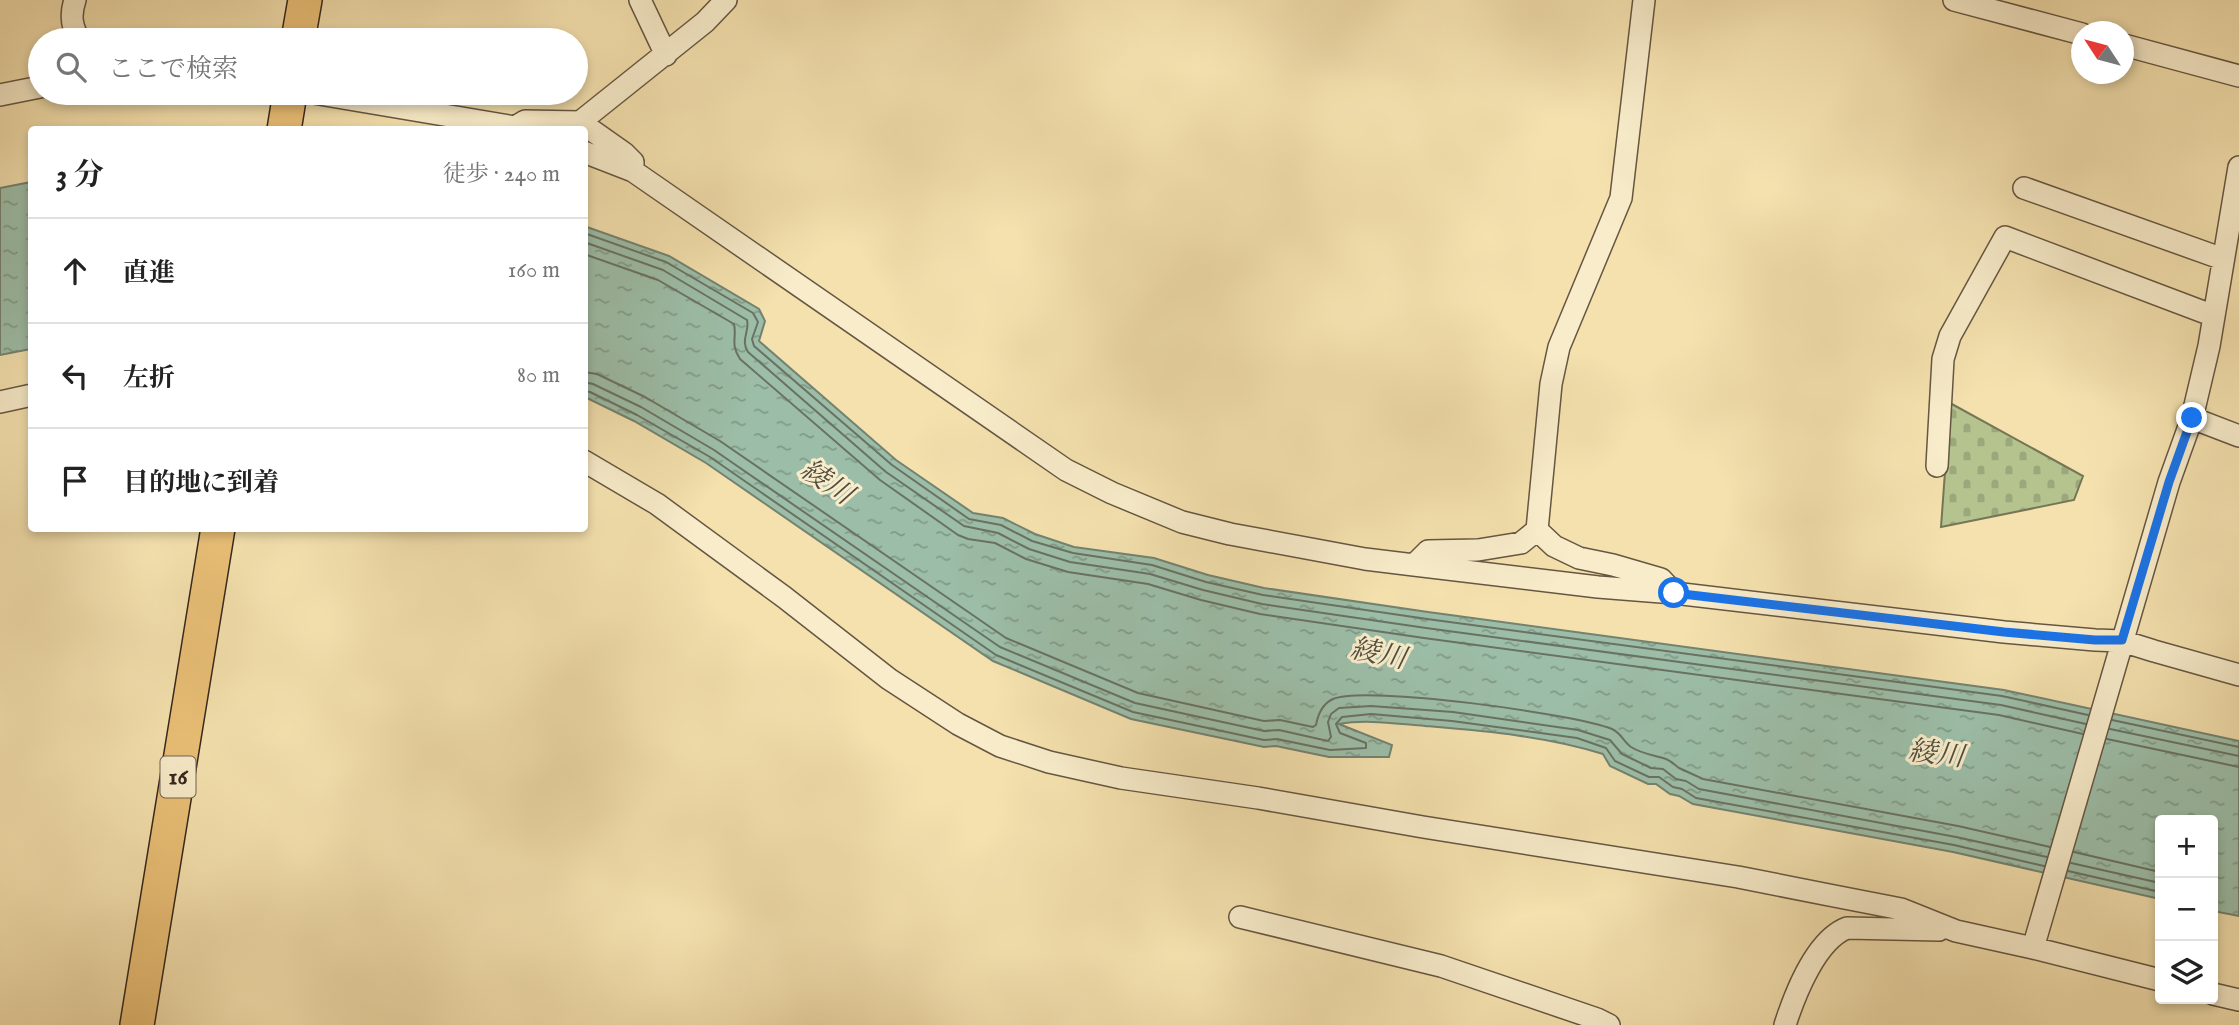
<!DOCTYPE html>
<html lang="ja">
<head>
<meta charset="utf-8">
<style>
	:root { --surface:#fff; --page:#f2f2f2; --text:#222; --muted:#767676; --line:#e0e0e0 }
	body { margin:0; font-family:"IM FELL English","Noto Serif JP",serif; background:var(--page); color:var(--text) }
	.controls { position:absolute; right:21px; bottom:21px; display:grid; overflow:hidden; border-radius:7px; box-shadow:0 4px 10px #0003 }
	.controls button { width:63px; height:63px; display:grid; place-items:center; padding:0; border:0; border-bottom:2px solid var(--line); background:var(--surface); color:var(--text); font:35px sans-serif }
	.compass { position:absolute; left:2071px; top:21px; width:63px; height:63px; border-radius:50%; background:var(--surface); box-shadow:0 4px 10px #0003; rotate:306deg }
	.stop { position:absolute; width:21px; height:21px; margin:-16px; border:5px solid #1a73e8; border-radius:50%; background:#fff }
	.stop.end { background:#1a73e8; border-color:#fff; box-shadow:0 2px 7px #0008 }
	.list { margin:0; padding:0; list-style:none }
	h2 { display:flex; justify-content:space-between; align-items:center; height:91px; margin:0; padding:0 28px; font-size:30px }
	h2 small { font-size:23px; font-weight:400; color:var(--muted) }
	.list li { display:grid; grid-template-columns:46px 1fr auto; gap:21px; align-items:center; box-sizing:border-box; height:105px; padding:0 28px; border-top:2px solid var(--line) }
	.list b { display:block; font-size:26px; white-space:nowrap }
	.list em { font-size:23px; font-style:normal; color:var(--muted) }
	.icon { flex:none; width:38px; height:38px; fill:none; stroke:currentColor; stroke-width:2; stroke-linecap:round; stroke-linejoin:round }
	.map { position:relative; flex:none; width:2239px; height:1025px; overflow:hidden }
	.search { position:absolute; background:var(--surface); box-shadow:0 4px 10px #0003; left:28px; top:28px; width:560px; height:77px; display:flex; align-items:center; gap:18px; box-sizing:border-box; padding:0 24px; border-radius:38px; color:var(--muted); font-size:26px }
	.panel { position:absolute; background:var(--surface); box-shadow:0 4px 10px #0003; left:28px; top:126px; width:560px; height:406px; border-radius:7px }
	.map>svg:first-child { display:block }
	.cemetery { fill:url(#cemetery-stones); stroke:#767656; stroke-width:2 }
	.water { fill:url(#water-ripples); stroke:#738271; stroke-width:2 }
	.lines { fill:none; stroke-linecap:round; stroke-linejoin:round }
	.shore { stroke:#697263; stroke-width:2 }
	.street-casing { stroke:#665642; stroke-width:24 }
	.primary-casing { stroke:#36271e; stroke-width:36 }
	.street { stroke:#f8ecca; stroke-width:21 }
	.primary { stroke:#eac077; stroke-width:33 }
	.route { stroke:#1a73e8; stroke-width:9 }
	.labels { text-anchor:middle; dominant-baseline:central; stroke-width:6; stroke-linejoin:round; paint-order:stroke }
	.shield { fill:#f8ecca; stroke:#706252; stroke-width:2 }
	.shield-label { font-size:24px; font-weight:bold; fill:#36271e }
	.water-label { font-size:28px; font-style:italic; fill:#504d40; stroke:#f8ecca }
</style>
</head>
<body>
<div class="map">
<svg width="2239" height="1025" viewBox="0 0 2239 1025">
	<defs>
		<pattern id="cemetery-stones" width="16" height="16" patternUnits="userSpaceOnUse" patternTransform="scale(1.75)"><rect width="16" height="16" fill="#b5c48f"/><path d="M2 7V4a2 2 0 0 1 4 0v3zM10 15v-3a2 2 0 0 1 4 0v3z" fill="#9ca87b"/></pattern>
		<pattern id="water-ripples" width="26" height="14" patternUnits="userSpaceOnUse" patternTransform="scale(1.75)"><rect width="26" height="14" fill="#9cbea8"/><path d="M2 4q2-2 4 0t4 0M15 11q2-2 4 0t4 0" fill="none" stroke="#809a88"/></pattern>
	</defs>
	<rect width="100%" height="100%" fill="#f4e1ae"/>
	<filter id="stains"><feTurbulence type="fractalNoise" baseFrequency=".00286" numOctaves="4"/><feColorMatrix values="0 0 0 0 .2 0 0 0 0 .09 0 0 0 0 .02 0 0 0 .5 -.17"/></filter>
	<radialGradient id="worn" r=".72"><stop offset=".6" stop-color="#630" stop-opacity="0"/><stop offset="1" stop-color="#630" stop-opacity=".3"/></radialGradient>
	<path class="cemetery" d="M1950,403L2083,476L2074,500L1941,527Z"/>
	<path class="water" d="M31,182V349L0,355V188Z
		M584,226L669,256L759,309L765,321L759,341L896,460L973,513L1003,518L1035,534L1074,547L1154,558L1208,575L1264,588L1428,612L2004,690L2239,741V916L2213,911V820H2160V899L1953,852L1693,804L1679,796L1670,794L1656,784H1648L1610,766L1603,754C1547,736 1484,731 1425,726C1397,724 1367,719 1339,724L1392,745L1389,757H1329L1276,746L1264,747L1131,719L993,661L706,463L634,421L585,397Z"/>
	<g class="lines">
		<path class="shore" d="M584,233L666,262L753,313L758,322L752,339L754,346L892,465L969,519L1001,525L1032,541L1073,553L1152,565L1206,582L1263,595L1427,619L2002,696L2088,715
			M584,242L663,270L747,320C750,331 740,340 748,352L886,472L964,526L998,533L1029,549L1070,562L1150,574L1203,590L1262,604L1426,628L2001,705L2086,724
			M584,254L658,280L734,324C737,338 730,344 740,359L880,480L958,535L968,539L995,543L1026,559L1068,572L1148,584L1201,600L1260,614L1424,638L1999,715L2083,734
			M584,372L597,374L645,397L720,441L1006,638L1138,693L1264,721L1280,720L1313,727L1316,725C1318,714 1322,704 1333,699C1366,685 1575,714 1612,729C1621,733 1624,742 1631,747C1642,754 1654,755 1666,759C1671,761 1675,765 1679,768C1687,772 1695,775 1703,779L1958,826L2050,847
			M584,382L593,384L641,407L714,450L1000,647L1135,703L1264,731L1279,730L1328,741L1331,737L1328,722L1331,714L1339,708L1371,706L1453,712L1578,730L1610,740L1622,754L1651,768L1663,769L1676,779L1686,781L1699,789L1956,837L2047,857
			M584,391L590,392L637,415L710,457L996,655L1133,712L1264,740L1277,739L1330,750L1366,748V743L1340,733L1336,724L1342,717L1371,714L1452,721L1577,738L1606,748L1615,761L1649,777H1659L1673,787L1682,789L1696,798L1954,845L2044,866
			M2112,720L2239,747
			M2110,729L2239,756
			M2107,739L2239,767
			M2074,852L2160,872
			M2071,863L2160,883
			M2068,871L2160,892"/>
		<g class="street-casing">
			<path id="street" d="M75,0C70,15 71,27 80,40
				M640,0L666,55
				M1954,0L2082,34
				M2124,45L2239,76
				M313,93L515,127L525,121L580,122L624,153L633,162V171L1066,470L1112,493L1182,522L1230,534L1365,559L1414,565L1428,551L1478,550L1521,543L1537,530L1551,384L1559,347L1621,198L1644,0
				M0,95L40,87
				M580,122L705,22L726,0
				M584,152L633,171
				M2024,188L2223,259
				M0,402L32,395
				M2192,418L2239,436
				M584,461L657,504L784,597L889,679L958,724L1000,746L1049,762L1121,778L1258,798L1423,827L1738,877L1829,895L1901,909L1956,931L2033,948L2169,482L2192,418L2209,346L2239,167
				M1937,466L1943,359L1950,336L2005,237L2214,316
				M1537,530L1554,546L1579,558L1613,565L1661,579L1674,593L2004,632L2095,640L2122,641L2154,651L2239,675
				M1414,565L1598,587L1674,593
				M1240,917L1441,966L1597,1019L1609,1025
				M2033,948L2160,980
				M2213,994L2239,1000
				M1785,1025C1795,994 1816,940 1847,928L1939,930"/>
		</g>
		<g class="primary-casing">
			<path id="primary" d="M298,40L305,0
				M284,130L290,93
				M137,1025L218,528"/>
		</g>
		<use href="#street" class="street"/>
		<use href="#primary" class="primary"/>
	</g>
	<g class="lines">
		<path class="route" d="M1674,593L2004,632L2095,640H2122L2169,482L2192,418"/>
	</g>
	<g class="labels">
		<rect class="shield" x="160.5" y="756.5" width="35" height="41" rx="5"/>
		<g class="shield-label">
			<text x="178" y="777">16</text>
		</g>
		<g class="water-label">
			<text transform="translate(826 483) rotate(34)">綾川</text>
			<text transform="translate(1378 655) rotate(12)">綾川</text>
			<text transform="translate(1936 755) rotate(7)">綾川</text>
		</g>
	</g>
	<rect width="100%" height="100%" filter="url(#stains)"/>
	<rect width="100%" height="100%" fill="url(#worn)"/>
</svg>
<div class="controls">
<button>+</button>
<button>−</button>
<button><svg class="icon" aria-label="layers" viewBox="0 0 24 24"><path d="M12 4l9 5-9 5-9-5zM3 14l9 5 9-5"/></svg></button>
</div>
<svg class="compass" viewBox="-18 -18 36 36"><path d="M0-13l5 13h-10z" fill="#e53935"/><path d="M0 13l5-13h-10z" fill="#767676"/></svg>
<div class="stop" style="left:1674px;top:593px"></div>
<div class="stop end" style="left:2192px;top:418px"></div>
<div class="search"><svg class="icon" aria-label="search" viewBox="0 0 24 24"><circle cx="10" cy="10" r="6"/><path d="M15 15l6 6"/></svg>ここで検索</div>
<section class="panel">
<h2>3 分<small>徒歩 · 240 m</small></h2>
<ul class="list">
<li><svg class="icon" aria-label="ahead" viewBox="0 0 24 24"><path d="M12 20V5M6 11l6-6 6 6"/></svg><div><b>直進</b></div><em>160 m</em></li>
<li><svg class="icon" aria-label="left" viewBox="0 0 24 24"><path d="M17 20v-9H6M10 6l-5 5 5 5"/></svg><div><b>左折</b></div><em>80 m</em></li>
<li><svg class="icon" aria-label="arrive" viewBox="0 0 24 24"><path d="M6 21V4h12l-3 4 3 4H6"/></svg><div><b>目的地に到着</b></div></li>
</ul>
</section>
</div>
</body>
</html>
